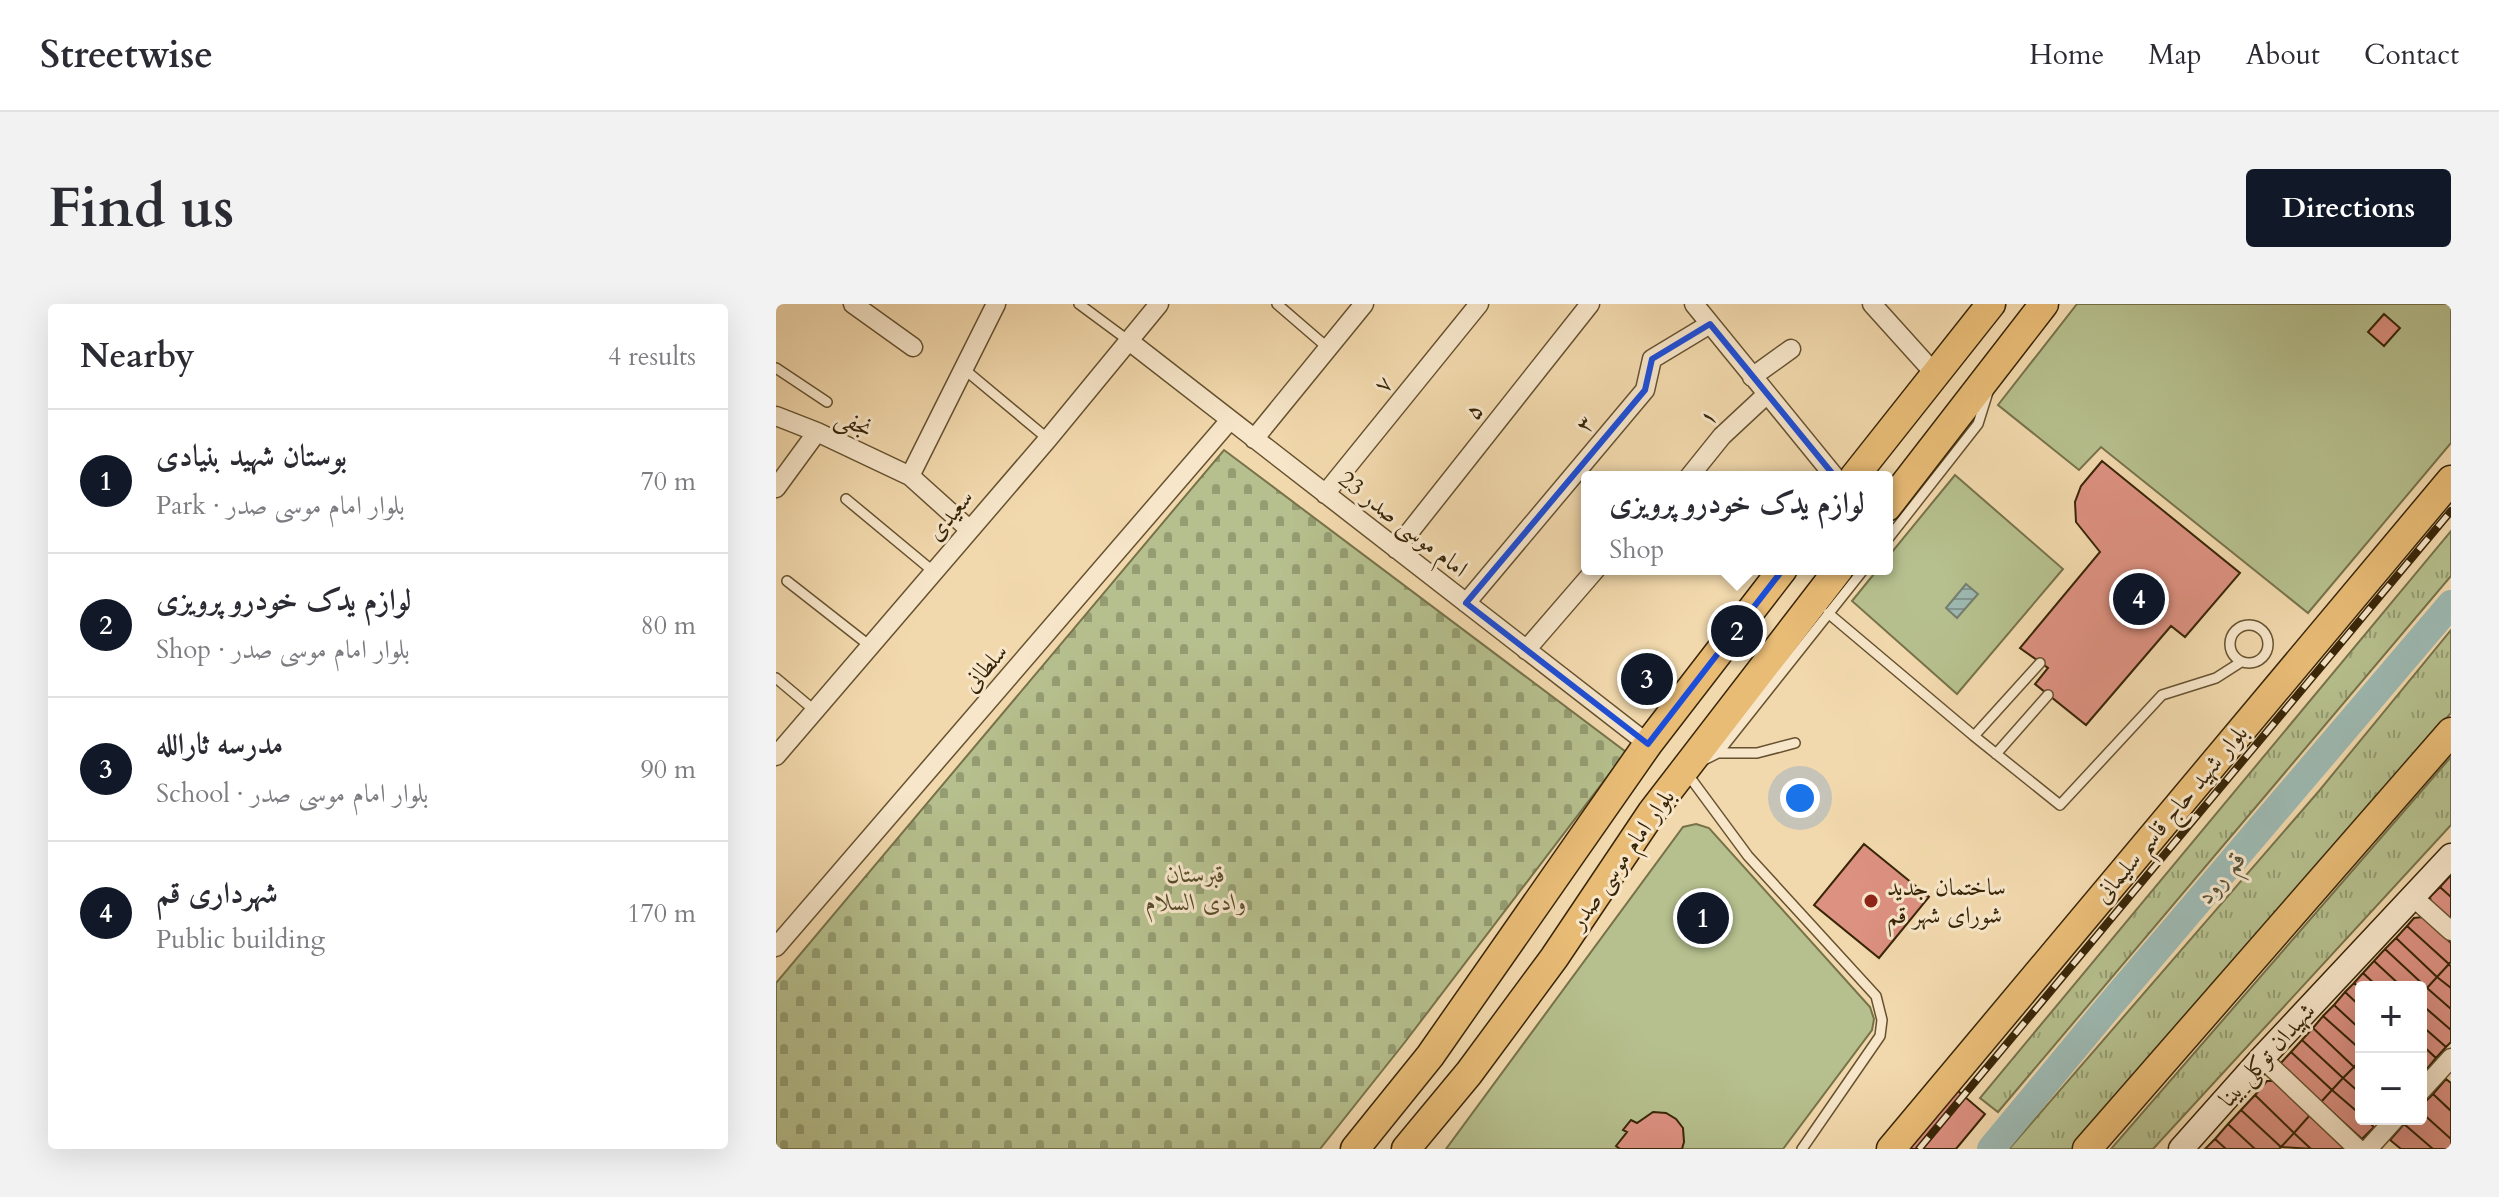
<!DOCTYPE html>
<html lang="en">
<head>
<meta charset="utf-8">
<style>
	:root { --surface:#fff; --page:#f2f2f3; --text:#2b2b33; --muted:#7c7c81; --line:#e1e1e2; --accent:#111827 }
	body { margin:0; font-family:Cardo,Amiri,serif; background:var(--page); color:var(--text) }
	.controls { position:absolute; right:24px; bottom:24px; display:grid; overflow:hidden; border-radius:8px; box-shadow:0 8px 32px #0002 }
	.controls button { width:72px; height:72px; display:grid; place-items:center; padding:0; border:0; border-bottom:2px solid var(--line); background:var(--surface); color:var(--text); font:40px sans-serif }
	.you { position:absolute; left:1024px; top:494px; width:28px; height:28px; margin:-20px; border:6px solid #fff; border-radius:50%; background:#1a73e8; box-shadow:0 0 0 12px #1a73e833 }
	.badge { display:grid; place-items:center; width:52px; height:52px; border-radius:50%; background:var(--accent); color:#fff; font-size:26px; font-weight:700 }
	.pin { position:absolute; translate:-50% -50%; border:4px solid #fff; box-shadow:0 2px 8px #0006 }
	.popup { position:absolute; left:805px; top:167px; width:312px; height:104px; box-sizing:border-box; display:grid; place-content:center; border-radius:8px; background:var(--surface); filter:drop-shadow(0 2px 6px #0005); font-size:26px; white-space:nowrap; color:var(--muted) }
	.popup b { font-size:30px; color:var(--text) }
	.popup::after { content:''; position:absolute; left:50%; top:100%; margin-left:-16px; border:16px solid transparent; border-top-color:var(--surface) }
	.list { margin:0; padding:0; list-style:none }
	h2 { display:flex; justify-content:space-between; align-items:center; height:104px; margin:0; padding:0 32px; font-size:34px }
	h2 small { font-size:26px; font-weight:400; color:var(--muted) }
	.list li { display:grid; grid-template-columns:52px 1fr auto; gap:24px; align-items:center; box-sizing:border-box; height:144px; padding:0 32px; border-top:2px solid var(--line) }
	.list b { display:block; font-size:30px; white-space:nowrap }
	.list p { margin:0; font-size:26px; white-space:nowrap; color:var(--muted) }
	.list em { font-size:26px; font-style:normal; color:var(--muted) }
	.map { position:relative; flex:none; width:1675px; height:845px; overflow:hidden; border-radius:8px }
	header { display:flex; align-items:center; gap:48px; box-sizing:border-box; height:112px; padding:0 40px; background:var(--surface); border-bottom:2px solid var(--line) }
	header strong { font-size:38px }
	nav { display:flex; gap:44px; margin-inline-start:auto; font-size:28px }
	.intro { display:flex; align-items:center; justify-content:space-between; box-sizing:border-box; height:192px; padding:0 48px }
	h1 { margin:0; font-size:56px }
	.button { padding:20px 36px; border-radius:8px; background:var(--accent); color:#fff; font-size:28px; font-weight:700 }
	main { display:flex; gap:48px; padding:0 48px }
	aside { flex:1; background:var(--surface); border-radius:8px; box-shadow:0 8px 32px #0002 }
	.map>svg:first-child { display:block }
	.grass { fill:url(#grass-tufts); stroke:#77724a; stroke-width:2 }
	.cemetery { fill:url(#cemetery-stones); stroke:#77724a; stroke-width:2 }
	.park { fill:#b6c08e; stroke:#77724a; stroke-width:2 }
	.water { fill:url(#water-rules); stroke:#757e6e; stroke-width:2 }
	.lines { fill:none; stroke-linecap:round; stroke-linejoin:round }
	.river { stroke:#9db9b2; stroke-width:28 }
	.building { fill:#dd9181; stroke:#382507; stroke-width:2 }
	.lane-casing { stroke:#665230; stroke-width:12 }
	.street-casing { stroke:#665230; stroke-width:21 }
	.secondary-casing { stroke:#382507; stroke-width:27 }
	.primary-casing { stroke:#382507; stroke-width:31 }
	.lane { stroke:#f7e6ca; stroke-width:9 }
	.street { stroke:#f7e6ca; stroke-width:18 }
	.secondary { stroke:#f7e6ca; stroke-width:24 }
	.primary { stroke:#e9bc76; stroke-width:28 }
	.rail-casing { stroke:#382507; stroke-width:8 }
	.rail { stroke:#f7e6ca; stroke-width:5; stroke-dasharray:15; stroke-linecap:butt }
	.marked { fill:none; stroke:#1d4ed8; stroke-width:6; stroke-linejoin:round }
	.poi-dot { fill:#8f2418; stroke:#f7e6ca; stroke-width:3 }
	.labels { text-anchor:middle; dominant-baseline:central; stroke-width:6; stroke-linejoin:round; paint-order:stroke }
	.street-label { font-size:24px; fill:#382507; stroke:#f7e6ca }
	.park-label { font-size:24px; font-style:italic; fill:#584c29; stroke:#f7e6ca }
	.poi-label { font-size:24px; fill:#382507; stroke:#f7e6ca; text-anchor:start }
	.water-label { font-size:26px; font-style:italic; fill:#56513a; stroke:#f7e6ca }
</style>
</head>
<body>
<header>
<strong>Streetwise</strong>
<nav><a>Home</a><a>Map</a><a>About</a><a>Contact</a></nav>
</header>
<div class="intro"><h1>Find us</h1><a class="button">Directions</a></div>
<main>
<aside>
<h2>Nearby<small>4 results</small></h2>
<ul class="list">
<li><span class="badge">1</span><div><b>بوستان شهید بنیادی</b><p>Park · بلوار امام موسی صدر</p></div><em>70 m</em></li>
<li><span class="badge">2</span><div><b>لوازم یدک خودرو پرویزی</b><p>Shop · بلوار امام موسی صدر</p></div><em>80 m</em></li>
<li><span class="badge">3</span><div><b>مدرسه ثارالله</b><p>School · بلوار امام موسی صدر</p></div><em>90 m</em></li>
<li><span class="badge">4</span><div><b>شهرداری قم</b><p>Public building</p></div><em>170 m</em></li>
</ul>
</aside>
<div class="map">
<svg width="1675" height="845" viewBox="0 0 1675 845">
	<defs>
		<pattern id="grass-tufts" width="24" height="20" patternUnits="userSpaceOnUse" patternTransform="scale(2)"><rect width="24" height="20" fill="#b6c08e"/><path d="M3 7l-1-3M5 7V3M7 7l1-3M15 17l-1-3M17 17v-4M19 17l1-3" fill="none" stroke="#959c72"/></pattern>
		<pattern id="cemetery-stones" width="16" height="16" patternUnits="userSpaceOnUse" patternTransform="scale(2)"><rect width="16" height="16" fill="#b6c08e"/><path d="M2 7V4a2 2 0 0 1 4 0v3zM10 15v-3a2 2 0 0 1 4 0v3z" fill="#959c72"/></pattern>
		<pattern id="water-rules" width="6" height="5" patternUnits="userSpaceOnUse" patternTransform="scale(2)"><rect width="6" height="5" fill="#9db9b2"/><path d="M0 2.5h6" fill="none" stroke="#81968f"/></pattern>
	</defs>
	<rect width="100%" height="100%" fill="#f2d9ad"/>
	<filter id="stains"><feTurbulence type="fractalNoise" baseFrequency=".0025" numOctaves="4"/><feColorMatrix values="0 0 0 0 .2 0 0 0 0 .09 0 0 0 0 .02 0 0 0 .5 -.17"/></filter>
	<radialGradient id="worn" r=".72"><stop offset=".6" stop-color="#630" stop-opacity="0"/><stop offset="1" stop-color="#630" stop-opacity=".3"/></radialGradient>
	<path class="grass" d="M1675,227V272L1222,808L1204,794Z
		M1675,326V409L1296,845H1233L1543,487Z
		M1675,453V521L1377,845H1335Z"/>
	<path class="cemetery" d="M448,146L850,448L629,738L544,845H0V679Z"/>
	<path class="park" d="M1301,0H1675V139L1532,309L1325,143L1303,166L1222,101Z
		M1179,171L1287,265L1181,390L1076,297L1102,265H1111V254Z
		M920,520L933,524L1094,703L1098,715L1096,726L1007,845H670L907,523Z"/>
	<path class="water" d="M1190,280L1202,290L1181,314L1170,304Z"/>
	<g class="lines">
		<path class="river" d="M1215,845L1334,701L1675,300"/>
	</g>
	<path class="building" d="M1608,10L1624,24L1608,42L1592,28Z
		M1326,157L1464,269L1409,333L1395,322L1310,421L1259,380L1272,364L1244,344L1324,248L1300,218L1299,198L1305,182Z
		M1088,540L1153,593L1103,654L1038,601Z
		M1675,571V593L1664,583Z
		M1664,583L1675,593V617L1655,599L1654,593Z
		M1647,613L1675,639V658L1673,660L1631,622L1638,614Z
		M1631,622L1673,660L1661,673L1620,634Z
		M1620,634L1661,673L1651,684L1609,645Z
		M1609,645L1651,684L1645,690V683H1626L1598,657Z
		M1598,657L1626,683H1602L1587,669Z
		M1673,660L1675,663V684L1661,673Z
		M1587,669L1602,683H1585V685L1578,679Z
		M1661,673L1675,684V705L1651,684Z
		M1578,679L1585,685V703L1569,688Z
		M1651,684L1675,705V726L1645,700V690Z
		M1569,688L1585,703V726L1558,701Z
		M1645,700L1675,726V738L1670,743L1645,721Z
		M1558,701L1585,726V746L1547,712Z
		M1547,712L1585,746V755L1578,763L1537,724Z
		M1645,721L1670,743L1660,754L1645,740Z
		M1537,724L1578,763L1567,774L1526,736Z
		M1526,736L1567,774L1556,786L1515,748Z
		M1645,740L1660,754L1651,765L1645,759Z
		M1515,748L1556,786L1545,798L1504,760Z
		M1578,763L1585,769V790L1567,774Z
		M1567,774L1585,790V811L1556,786Z
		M1670,775L1675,779V807L1657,790Z
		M1491,777H1498L1534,811L1518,829L1479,791Z
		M1175,781L1209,810L1180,845H1122Z
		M1556,786L1585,811V815H1589L1598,823L1586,835L1545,798Z
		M1657,790L1675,807V835L1645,808V802Z
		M1479,791L1518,829L1505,843L1465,806Z
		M1465,806L1505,843L1503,845H1479L1452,820Z
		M877,808L890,809L900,815L907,824L908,838L906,845H844L840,842L851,828L847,826L855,816L861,819Z
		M1645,808L1675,835V845H1657L1628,820L1633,815H1645Z
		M1534,811L1568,843V845H1535L1518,829Z
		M1452,820L1479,845H1450L1439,835Z
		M1628,820L1657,845H1625L1614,836Z
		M1518,829L1535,845L1505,843Z
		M1439,835L1450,845H1429Z"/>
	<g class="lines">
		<g class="lane-casing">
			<path id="lane" d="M303,0L353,37
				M501,0L552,44
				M0,64L51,98
				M188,65L272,135
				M70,195L158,268
				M1111,236L1202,120L1212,88
				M11,277L94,342
				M1052,309L1198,432L1284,501L1386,391L1440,374L1465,358
				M1454 340a19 19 0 1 1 38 0a19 19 0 1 1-38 0Z
				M0,374L38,406
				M1198,432L1264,359
				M942,449H981L1019,439
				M1220,450L1272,391
				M926,457L942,449L1088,265
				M910,468L972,552L1100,692L1106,716L1104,732L1026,845"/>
		</g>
		<g class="street-casing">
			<path id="street" d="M77,0L137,43
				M918,0L1059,173
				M1096,0L1160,71
				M353,37L872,440
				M976,73L1015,45
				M0,112L41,128L134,172L194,226
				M478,135L588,0
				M134,172L220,0
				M913,173L946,132L990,91
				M0,184L41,128
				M549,190L703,0
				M620,245L814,0
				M690,299L869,86L876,55L934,20
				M750,346L820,265
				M0,452L272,135L383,0
				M1637,593L1675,627
				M0,643L454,116
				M1486,754L1582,845
				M1645,787L1675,754
				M1592,845L1619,815"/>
		</g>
		<g class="secondary-casing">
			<path id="secondary" d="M1405,845L1486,754L1675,552"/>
		</g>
		<g class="primary-casing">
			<path id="primary" d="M1078,173L1215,0
				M1111,203L1268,0
				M579,845L654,752L872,440L1007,265
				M630,845L693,769L778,654L876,508L1063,265
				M1115,845L1675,176
				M1311,845L1675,428"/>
		</g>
		<use href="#lane" class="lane"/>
		<use href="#street" class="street"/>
		<use href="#secondary" class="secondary"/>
		<use href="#primary" class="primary"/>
		<g class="rail-casing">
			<path id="rail" d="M1143,845L1675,207"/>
		</g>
		<use href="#rail" class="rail"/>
	</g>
	<path class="marked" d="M934,20L1069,185L872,440L690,299L869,86L876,55Z"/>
	<circle class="poi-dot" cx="1095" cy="597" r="8"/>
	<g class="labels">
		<g class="street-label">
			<text transform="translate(607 80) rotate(-51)">۷</text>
			<text transform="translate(698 107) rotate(-52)">۵</text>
			<text transform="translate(932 113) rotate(-46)">۱</text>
			<text transform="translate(78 119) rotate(25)">نجفی</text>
			<text transform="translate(809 120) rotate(-50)">۳</text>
			<text transform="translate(174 211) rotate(-50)">سعیدی</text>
			<text transform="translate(627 220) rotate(38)">امام موسی صدر 23</text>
			<text transform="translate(209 364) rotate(-49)">سلطانی</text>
			<text transform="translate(1395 510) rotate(-50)">بلوار شهید حاج قاسم سلیمانی</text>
			<text transform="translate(846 555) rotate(-55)">بلوار امام موسی صدر</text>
			<text transform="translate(1491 751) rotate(-48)">شهیدان توکلی بینا</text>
		</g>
		<g class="park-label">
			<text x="420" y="570">قبرستان<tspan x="420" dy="28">وادی السلام</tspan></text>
		</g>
		<g class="poi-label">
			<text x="1111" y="583">ساختمان جدید<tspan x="1111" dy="28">شورای شهر قم</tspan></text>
		</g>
		<g class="water-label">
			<text transform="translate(1445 573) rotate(-50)">قم رود</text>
		</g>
	</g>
	<rect width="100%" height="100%" filter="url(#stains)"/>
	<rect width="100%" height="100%" fill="url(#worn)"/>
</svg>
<div class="controls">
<button>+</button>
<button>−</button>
</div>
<div class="you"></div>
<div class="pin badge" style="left:927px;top:614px">1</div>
<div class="pin badge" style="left:961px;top:327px">2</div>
<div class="popup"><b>لوازم یدک خودرو پرویزی</b>Shop</div>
<div class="pin badge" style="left:871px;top:375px">3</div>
<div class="pin badge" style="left:1363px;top:295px">4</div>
</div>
</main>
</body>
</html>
